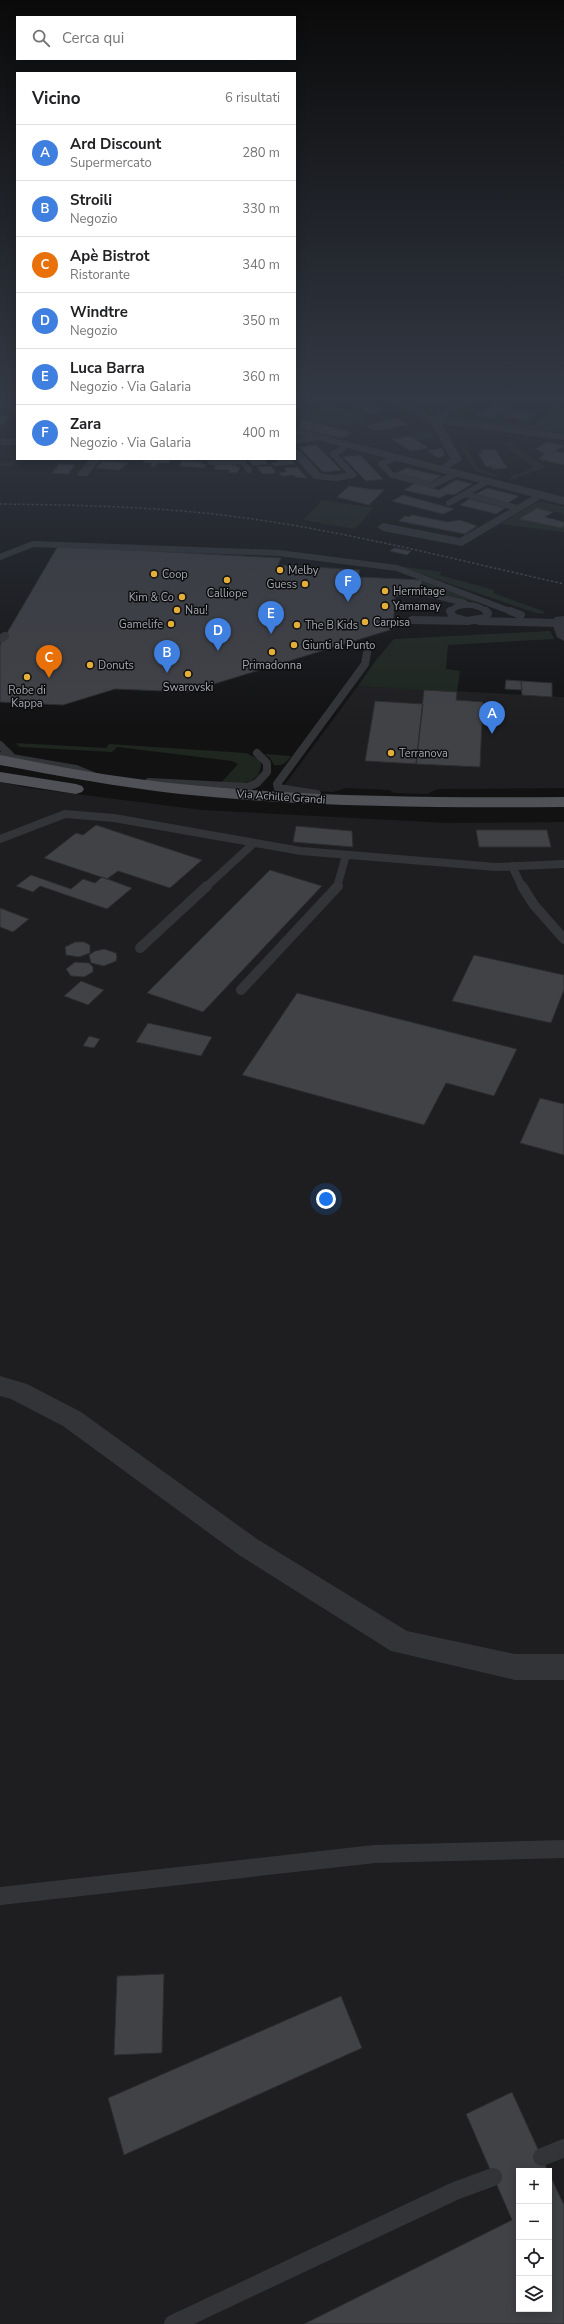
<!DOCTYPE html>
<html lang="it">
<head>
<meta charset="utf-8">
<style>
	:root { --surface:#fff; --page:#f6f6f6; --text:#202124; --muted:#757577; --line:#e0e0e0; --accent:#7c3aed }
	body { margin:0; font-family:"Nunito Sans",sans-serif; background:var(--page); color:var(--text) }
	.controls { position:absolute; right:12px; bottom:12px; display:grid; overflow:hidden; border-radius:0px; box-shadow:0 2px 10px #0003 }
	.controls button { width:36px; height:36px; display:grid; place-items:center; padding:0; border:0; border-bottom:1px solid var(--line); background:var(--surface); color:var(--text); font:20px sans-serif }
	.you { position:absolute; left:326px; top:1199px; width:14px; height:14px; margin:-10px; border:3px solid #fff; border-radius:50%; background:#1a73e8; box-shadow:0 0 0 6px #1a73e833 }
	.badge { display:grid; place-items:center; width:26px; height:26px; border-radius:50%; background:var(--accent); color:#fff; font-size:13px; font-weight:700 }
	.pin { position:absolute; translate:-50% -33px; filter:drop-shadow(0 1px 2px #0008) }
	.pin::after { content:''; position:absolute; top:21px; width:14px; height:12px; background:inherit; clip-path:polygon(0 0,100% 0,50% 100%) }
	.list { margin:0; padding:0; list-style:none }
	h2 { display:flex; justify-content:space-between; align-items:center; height:52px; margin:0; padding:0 16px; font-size:17px }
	h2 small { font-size:13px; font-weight:400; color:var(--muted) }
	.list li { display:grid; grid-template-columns:26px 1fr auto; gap:12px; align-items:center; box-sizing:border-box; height:56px; padding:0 16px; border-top:1px solid var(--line) }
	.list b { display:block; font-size:15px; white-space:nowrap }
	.list p { margin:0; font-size:13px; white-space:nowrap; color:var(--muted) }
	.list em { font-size:13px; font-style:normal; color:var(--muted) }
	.icon { flex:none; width:22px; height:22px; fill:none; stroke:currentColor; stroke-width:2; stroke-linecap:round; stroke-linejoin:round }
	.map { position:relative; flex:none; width:564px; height:2324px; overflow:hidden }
	.search { position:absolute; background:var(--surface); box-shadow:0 2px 10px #0003; left:16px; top:16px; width:280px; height:44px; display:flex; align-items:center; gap:10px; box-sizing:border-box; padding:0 14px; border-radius:0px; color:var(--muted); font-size:15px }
	.panel { position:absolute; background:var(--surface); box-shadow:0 2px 10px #0003; left:16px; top:72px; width:280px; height:388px; border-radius:0px }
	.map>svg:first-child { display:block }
	.built { fill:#1e1e20; fill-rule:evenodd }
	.green { fill:#1e261f }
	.building { fill:#414246; stroke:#2c2c2f }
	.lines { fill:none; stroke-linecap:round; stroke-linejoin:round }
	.path { stroke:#393b3f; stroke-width:1.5; stroke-dasharray:1 1.5; stroke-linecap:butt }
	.service-far3 { stroke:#333438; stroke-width:6 }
	.service-far2 { stroke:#333438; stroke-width:8 }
	.service-far1 { stroke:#333438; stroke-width:10 }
	.service { stroke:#333438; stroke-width:18 }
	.minor { fill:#333438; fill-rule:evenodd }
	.tertiary { fill:#333438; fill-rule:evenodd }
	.primary { fill:#4f5157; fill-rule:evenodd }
	.rail { stroke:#4a4c51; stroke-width:1.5; stroke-dasharray:2.5 2; stroke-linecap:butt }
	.poi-dot { fill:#e3ae3a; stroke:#0d0d0e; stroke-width:1.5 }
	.labels { text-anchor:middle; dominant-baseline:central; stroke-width:3; stroke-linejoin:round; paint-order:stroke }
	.far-poi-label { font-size:11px; fill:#a4a8b3; stroke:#0d0d0e; text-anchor:start }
	.far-street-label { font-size:11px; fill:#a4a8b3; stroke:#0d0d0e }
</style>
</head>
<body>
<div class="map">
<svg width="564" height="2324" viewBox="0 0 564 2324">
	<rect width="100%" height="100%" fill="#121213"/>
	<path class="built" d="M358,686L564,697V788L438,789L427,794L394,793L389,790L345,788L333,792L288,789L285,786L286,783Z
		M0,782L28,788L202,810L448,823L564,822V2324H0ZM519,2171H549V2309H519Z"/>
	<path class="green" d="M401,400H459C429,417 431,414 401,400Z
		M479,400H486L462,414L468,419L531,426L556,410L516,400C533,400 548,403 564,406V433L475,422L459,418L458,413Z
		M315,402L333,403L368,420L339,427L310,420Z
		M432,431L435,437L418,441L410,436Z
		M505,443H512L514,447L546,467L509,481L514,474H519L534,467L509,449Z
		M459,445H472L466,448L477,468L498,475L496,477L475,471Z
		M17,448V459H19L14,465L0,466V463H11L12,458H5L10,449Z
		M322,500L374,508L355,529L303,520Z
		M539,501L564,507V515L561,514L562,513L537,508L520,519L561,528L564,526V532L500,524Z
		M398,566L442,572L439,575L494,590L493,593L543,611L545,614L536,613Z
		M422,580L474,600L476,602L420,589Z
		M550,631L554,639L448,645L446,669L460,671L457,692L358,686L376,660L394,639Z
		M15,743L106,748L109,744L246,753L260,760L261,765C259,786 237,785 221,783L238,764L232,761L117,747L112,752L20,747Z
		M264,754L291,756C286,763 283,766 274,765L270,758Z"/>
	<path class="building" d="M497,401L514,405L508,409L535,414L525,420L504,416L507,414L502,413L492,419L475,415Z
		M368,402L386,411L371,414L353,405Z
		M0,415L10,417L0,427Z
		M396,418L409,424L377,431L366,426Z
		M301,419L353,433L341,438L299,428Z
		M410,436L418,441L428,448L411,451L392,439Z
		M547,442L564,446L555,451L564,453V465L538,459L545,454L536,449Z
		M316,445L341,470L323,472L299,447Z
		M442,448L445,455L438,458L427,451Z
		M495,449L507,468L493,469L491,466L486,467L478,453H483L481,450Z
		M360,455L383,479L366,481L343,457Z
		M170,459L169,463H158L156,466L151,467L152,463H143L145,460Z
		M248,459H264L268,464L253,466Z
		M275,459H291L295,464L274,466L271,463L278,462Z
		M102,461L128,463L119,470L96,468Z
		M182,461L202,462L201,464L206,465L204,468L179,466Z
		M59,464L75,465L68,474L52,473Z
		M216,464L236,465L235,467H240L237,473L228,472L230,470L214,469Z
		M271,466L276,473L263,474L257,467Z
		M297,467L307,478L295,477L294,475L282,476L279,473L287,472L284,468Z
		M407,468L441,476L431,482L396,473Z
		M456,480L472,484L454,495L447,494L440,498L404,490L415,483L439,490Z
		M349,486L369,489L384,490L369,505L337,497Z
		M487,488L519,496L508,503L476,494Z
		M403,495L454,509L443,514L392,501Z
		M469,499L505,508L496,514L460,505Z
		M537,508L553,512L545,517L564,522V526L561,528L519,519Z
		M412,515L448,522L460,520L477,526L465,534L399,521L405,516L409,517Z
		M58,546L281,558L278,565L360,570L358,577L422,580L419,597L395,596L393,629L188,692L115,689L63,705L0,702V645Z
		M394,548L411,551L407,555L390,551Z
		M506,680L521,681L522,690L505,689Z
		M521,681L552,683V697L522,695Z
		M424,690L457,692L456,700L483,702L480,767L416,764Z
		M375,701L423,704L416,764L365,761Z
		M96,825L202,860L170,888L118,871L107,879L44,858L76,833L83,835Z
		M296,826L352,831L353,847L293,842Z
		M476,830H547L551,847H479Z
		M270,870L322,886L203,1012L147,993Z
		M31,875L71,889L83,879L95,883L102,877L132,888L107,909L40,886L33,892L16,886Z
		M0,908L29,919L13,932L0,927Z
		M75,942H84L90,945V953L79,957L66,955L65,947Z
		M104,949L116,953L117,958L116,961L104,966L91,963L89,955L95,951Z
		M474,955L564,975V990L551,1023L452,1001Z
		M75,962L89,963L93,967V972L84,977L71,976L66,969Z
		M81,981L104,990L88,1005L64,996Z
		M297,993L517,1049L494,1096L446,1083L424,1125L242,1075Z
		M148,1023L212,1037L201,1056L136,1042Z
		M89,1036L100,1039L94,1048L83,1046Z
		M540,1098L564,1104V1155L520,1143Z
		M164,1974L162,2053L114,2055L117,1976Z
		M341,1996L362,2048L124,2155L108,2098Z
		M512,2092L548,2171H519V2309H549V2173L564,2205V2324H304L512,2220L466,2114Z"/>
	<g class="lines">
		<path class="path" d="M318,420L315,417L318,404L332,405L358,419L338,425"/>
		<path class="service-far3" d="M396,458L381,464L392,475L433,485L457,473
			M211,462L242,461L249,470
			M317,476L335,478L353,475L333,454L342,449
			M465,494L517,508
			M449,503L488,481
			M0,557L33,544L279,553L397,568L512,612
			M420,592L465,603
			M450,612C458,602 477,603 487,612"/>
		<path class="service-far2" d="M450,611L453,617L467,621
			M510,611L521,615
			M412,620L467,621
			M467,621L486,618L488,613L486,611
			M479,621L559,623
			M0,639L5,636
			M0,745L13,758
			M0,756L76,769L93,776
			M149,782L248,787L257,783L267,772V763L257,753
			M317,794L278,788L277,784L365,664L367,653
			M0,839L65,814L114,818L301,851L496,867L564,864
			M512,866L522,887
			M206,887L254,843
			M337,887L346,855"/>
		<path class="service-far1" d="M522,886L534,905L564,939
			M140,948L207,886
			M241,990L338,886"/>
		<path class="service" d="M0,1896L375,1854L564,1849
			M542,2157L564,2148
			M173,2324L455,2191L493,2177"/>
		<path class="minor" d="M386,400H399L434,416L462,400H474L444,418L564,434V440L442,424L462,460L442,472L436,469L451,459L430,422Z
			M318,435L323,438L322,440L295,444V438Z
			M0,439H17V445H0Z
			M295,449L299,450L321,474L323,476L321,478H313L295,458Z
			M90,459H101L87,476H79L77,474Z
			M540,492L546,495L544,497L462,546L383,531L377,527L383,523L460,538Z
			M564,616V641L557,637L552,623L555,617Z
			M0,1376L27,1384L81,1412L257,1539L407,1631L515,1654H564V1680H515L391,1651L239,1555L63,1426L11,1399L0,1396Z"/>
		<path class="tertiary" d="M0,401L17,404V410L0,407Z
			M295,428L564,497V505L295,434Z"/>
		<path class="primary" d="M0,755C60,767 119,778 180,784C307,797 436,798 564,797V807C436,808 307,807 180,794C119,787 59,776 0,765Z
			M0,772L76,784L82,786L84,789L82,792L76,794L0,782Z"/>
		<path class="rail" d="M0,504C85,505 169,507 253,519C358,534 461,561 564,584"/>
	</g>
	<linearGradient id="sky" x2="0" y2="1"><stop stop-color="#0a0a0a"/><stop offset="0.55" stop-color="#333944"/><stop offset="1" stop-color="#333944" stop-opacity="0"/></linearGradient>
	<rect width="564" height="725" fill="url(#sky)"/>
	<g class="poi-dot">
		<circle cx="280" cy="570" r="4"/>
		<circle cx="154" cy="574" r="4"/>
		<circle cx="227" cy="580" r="4"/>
		<circle cx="305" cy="584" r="4"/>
		<circle cx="385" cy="591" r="4"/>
		<circle cx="182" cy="597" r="4"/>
		<circle cx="385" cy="606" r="4"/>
		<circle cx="177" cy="610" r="4"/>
		<circle cx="365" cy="622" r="4"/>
		<circle cx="171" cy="624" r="4"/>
		<circle cx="297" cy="625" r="4"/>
		<circle cx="294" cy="645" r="4"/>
		<circle cx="272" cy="652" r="4"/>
		<circle cx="90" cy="665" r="4"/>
		<circle cx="188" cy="674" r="4"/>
		<circle cx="27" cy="677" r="4"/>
		<circle cx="391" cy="753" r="4"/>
	</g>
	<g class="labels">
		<g class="far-poi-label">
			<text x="288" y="570">Melby</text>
			<text x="162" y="574">Coop</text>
			<text x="297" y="584" text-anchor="end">Guess</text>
			<text x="393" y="591">Hermitage</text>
			<text x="227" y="593" text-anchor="middle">Calliope</text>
			<text x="174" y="597" text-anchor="end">Kim &amp; Co</text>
			<text x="393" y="606">Yamamay</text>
			<text x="185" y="610">Nau!</text>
			<text x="373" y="622">Carpisa</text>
			<text x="163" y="624" text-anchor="end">Gamelife</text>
			<text x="305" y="625">The B Kids</text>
			<text x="302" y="645">Giunti al Punto</text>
			<text x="98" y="665">Donuts</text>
			<text x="272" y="665" text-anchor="middle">Primadonna</text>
			<text x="188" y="687" text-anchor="middle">Swarovski</text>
			<text x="27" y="690" text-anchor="middle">Robe di<tspan x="27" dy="13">Kappa</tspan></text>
			<text x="399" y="753">Terranova</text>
		</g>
		<g class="far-street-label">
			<text transform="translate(281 797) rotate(4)">Via Achille Grandi</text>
		</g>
	</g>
</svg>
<div class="controls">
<button>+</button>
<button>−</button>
<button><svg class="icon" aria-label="locate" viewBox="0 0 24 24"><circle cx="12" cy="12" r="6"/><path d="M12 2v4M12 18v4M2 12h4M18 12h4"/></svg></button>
<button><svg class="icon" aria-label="layers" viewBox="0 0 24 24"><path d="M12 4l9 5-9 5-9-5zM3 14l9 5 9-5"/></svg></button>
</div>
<div class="you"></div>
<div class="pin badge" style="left:492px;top:734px;background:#3f7fe0">A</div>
<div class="pin badge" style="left:167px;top:673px;background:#3f7fe0">B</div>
<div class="pin badge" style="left:49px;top:678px;background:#e8710a">C</div>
<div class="pin badge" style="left:218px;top:651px;background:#3f7fe0">D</div>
<div class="pin badge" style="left:271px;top:634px;background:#3f7fe0">E</div>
<div class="pin badge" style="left:348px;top:602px;background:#3f7fe0">F</div>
<div class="search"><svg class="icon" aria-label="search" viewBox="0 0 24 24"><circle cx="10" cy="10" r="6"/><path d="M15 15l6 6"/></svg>Cerca qui</div>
<section class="panel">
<h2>Vicino<small>6 risultati</small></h2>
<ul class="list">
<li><span class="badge" style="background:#3f7fe0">A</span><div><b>Ard Discount</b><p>Supermercato</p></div><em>280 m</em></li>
<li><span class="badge" style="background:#3f7fe0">B</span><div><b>Stroili</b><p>Negozio</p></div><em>330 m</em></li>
<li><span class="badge" style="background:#e8710a">C</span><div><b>Apè Bistrot</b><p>Ristorante</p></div><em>340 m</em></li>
<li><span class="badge" style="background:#3f7fe0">D</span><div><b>Windtre</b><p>Negozio</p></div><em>350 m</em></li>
<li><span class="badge" style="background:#3f7fe0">E</span><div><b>Luca Barra</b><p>Negozio · Via Galaria</p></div><em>360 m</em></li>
<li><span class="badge" style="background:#3f7fe0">F</span><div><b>Zara</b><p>Negozio · Via Galaria</p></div><em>400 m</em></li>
</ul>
</section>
</div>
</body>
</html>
